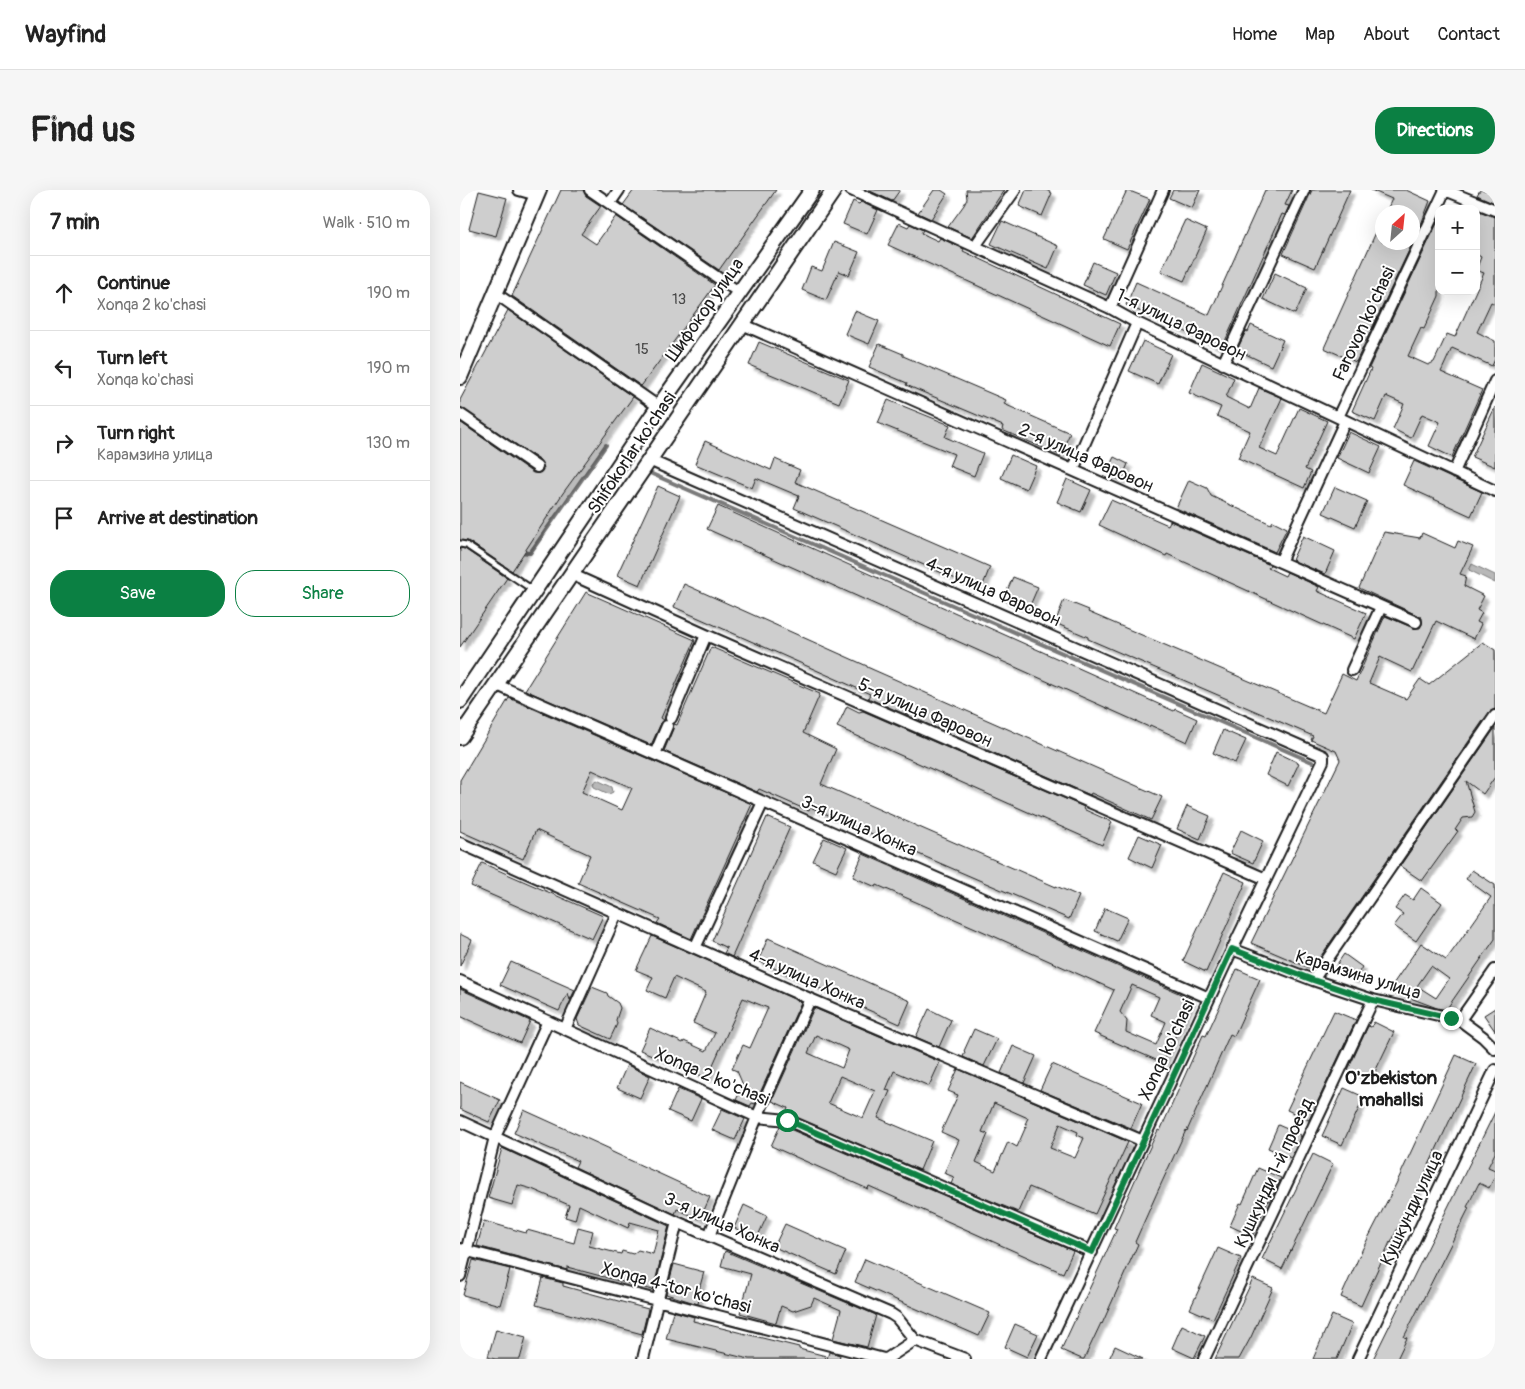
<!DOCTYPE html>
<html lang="en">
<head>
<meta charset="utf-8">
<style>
	:root { --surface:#fff; --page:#f6f6f6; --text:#222; --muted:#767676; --line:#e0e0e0; --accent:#0b8043 }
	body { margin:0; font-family:Pangolin,sans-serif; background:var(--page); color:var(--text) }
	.controls { position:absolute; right:15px; top:15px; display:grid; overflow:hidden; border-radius:10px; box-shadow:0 5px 20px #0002 }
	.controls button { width:45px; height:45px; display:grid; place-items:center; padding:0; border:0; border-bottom:1px solid var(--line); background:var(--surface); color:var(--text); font:25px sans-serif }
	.compass { position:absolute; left:915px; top:15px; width:45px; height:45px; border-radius:50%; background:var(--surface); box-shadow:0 5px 20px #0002; rotate:27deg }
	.stop { position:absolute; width:15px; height:15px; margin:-11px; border:4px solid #0b8043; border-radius:50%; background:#fff }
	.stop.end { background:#0b8043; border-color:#fff; box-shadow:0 1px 5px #0008 }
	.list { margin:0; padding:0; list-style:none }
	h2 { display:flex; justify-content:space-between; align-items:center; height:65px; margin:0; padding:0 20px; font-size:21px }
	h2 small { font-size:16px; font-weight:400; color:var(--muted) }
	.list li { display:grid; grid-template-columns:32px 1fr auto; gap:15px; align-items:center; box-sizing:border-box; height:75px; padding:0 20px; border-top:1px solid var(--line) }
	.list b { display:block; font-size:19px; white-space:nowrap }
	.list p { margin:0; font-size:16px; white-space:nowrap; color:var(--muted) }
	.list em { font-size:16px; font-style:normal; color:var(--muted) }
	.actions { display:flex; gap:10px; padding:15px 20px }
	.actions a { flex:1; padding:11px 0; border:1px solid var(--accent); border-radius:20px; text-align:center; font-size:18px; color:var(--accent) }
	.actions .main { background:var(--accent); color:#fff }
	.icon { flex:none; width:28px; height:28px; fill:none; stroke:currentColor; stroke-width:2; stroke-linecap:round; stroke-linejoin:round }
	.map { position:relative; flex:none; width:1035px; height:1169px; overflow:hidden; border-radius:20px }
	header { display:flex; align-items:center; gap:30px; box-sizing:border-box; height:70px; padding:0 25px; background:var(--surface); border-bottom:1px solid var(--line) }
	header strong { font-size:24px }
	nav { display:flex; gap:28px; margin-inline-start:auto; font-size:18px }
	.intro { display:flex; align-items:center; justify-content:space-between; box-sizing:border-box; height:120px; padding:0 30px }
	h1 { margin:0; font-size:35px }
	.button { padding:12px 22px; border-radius:20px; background:var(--accent); color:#fff; font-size:18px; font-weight:700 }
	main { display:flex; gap:30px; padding:0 30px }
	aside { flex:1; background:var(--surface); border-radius:20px; box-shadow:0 5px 20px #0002 }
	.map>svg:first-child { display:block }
	.water { fill:#b8b8b8; stroke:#7a7a7a }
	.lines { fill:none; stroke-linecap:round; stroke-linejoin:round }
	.stream { stroke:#7a7a7a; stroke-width:4 }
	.building { fill:#cecece; stroke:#1c1c1c; fill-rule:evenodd; filter:url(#shadow) }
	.lane-casing { stroke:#1c1c1c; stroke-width:9 }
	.street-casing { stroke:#1c1c1c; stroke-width:14 }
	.secondary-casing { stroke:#1c1c1c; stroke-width:18 }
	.lane { stroke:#fff; stroke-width:5 }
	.street { stroke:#fff; stroke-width:10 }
	.secondary { stroke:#fff; stroke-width:14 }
	.route { stroke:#0b8043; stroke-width:6 }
	.labels { text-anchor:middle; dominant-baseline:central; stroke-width:4; stroke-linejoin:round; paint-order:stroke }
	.number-label { font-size:15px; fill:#484848 }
	.street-label { font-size:18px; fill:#1c1c1c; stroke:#fff }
	.neighbourhood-label { font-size:19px; font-weight:bold; fill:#1c1c1c; stroke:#fff }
</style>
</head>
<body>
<header>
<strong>Wayfind</strong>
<nav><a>Home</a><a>Map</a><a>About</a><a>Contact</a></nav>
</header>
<div class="intro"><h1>Find us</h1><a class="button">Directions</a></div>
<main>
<aside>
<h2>7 min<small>Walk · 510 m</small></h2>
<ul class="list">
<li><svg class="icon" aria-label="ahead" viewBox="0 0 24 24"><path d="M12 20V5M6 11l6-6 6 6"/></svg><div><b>Continue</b><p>Xonqa 2 ko'chasi</p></div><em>190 m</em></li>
<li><svg class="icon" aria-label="left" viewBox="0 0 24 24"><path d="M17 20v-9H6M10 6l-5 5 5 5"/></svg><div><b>Turn left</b><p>Xonqa ko'chasi</p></div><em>190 m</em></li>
<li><svg class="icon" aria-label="right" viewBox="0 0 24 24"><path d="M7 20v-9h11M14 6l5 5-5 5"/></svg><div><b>Turn right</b><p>Карамзина улица</p></div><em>130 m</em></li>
<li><svg class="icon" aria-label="arrive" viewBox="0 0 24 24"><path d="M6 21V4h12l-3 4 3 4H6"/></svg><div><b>Arrive at destination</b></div></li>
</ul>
<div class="actions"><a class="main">Save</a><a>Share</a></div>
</aside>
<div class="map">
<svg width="1035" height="1169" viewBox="0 0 1035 1169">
	<defs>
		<filter id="shadow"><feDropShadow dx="4.5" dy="4.5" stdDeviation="1" flood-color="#0004"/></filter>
	</defs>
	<rect width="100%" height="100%" fill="#fff"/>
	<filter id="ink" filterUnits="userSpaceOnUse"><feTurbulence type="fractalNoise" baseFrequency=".02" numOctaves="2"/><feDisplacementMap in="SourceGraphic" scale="10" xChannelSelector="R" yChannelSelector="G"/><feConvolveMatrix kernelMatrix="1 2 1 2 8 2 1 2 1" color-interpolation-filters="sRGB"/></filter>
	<g filter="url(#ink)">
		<path class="water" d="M1012,374L1035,385V393L1009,380Z
			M137,590L152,597L153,602L149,604L134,597L133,593Z"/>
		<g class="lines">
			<path class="stream" d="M192,284L852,572
				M0,357L23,359
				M60,362L70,363L146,255"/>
		</g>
		<path class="building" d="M101,0H123L126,6L141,16L121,44L136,54L156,26L255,95L182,195L181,196L52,106Z
			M174,0H316L259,80L163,15Z
			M408,0H440L432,11Z
			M474,0H481L487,4L471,29L458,23Z
			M506,0H544L512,48L488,37L504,15L507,9Z
			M566,0H586L592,3L582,26L559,16Z
			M667,0L690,9L667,59L644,49Z
			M713,0H740L732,18L709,8Z
			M805,0H832L825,15L829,16L825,25L822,24L762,158L666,115L676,92L749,125Z
			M852,0H890L855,78L823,64Z
			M911,0H946L970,11L960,37L952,34V22H926L932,9Z
			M1020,0H1035V13L1017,5Z
			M19,1L47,8L36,46L9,39Z
			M393,11L399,14L401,12L418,20L407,44L383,34Z
			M1016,20L1035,27V114L1031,112L1017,142L1035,151V169L1032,176L992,158L981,182L1022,200L992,267L969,256L980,232L962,224L951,248L933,239L944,214L926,206L915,231L892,221L911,179L909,178L979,29V106L964,139L961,138L948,166L968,175L974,172L987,144L995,147L1024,83L1016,80L1021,67L1016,64Z
			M922,29V52H948L952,54L896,172L864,158Z
			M725,30L747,40L724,91L701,81Z
			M542,31L598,56L588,79L531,54Z
			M439,33L448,37L450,34L463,40L461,43L478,51L480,48L504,59L503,61L660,134L650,156L428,55Z
			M374,52L399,62L389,85L379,81L366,110L342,100L351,77L362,81Z
			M633,72L656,82L646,105L623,95Z
			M815,83L847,98L835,124L803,109Z
			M48,120L173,207L103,303L52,381L8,351L0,350V232L73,283H79L84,278L81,271L0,217V210Z
			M395,121L419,131L409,154L385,144Z
			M791,135L823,150L811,176L777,160L786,141L788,142Z
			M683,151L711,164L698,194L669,181Z
			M299,152L389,190L379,213L289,175Z
			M419,154L443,164V166L546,210L544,214L610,243L600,265L542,240L543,236L446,195L447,193L409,177Z
			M742,173L774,188L766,207L790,219L799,198L822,208L799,258L817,266L839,218L867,231L845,279L851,282L844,298L778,268L790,241L757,226L761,217L729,203Z
			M428,210L490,235L485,247L523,263L514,286L489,276L494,264L418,233Z
			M1035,217V277L1012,267Z
			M889,242L921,257L909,283L877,268Z
			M245,251L311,280L315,269L340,280L335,292L530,377L521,400L334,318L339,306L296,288L292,298L235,274Z
			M551,265L576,276L566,299L541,288Z
			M654,267L668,274L661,290L646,283Z
			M954,271L1022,302L1011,326L943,295Z
			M607,289L631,300L621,322L597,312Z
			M729,290L747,298L751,306L811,334L813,331L827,338L815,362L716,318Z
			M198,296L220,306L180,395L157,385Z
			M875,297L907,311L895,337L863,323Z
			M651,310L708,335L710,331L810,375L808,378L825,386L827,382L859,397L857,401L906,423L894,449L707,364L706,366L639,335Z
			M258,316L714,521L715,519L737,529L727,552L690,535L689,537L247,339Z
			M924,342L960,348L962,343L995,358L998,351L1013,357L1000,384L1006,386L1004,396L1024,406L1017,420L1022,423L1017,432L1021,434L1014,449L976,431L952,482L920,467L909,493L946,509L960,489L969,495L1023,452L1035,460V519L1029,522L852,779L791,753L880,570L876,561L851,550L853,546L628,449V447L595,433L604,410L629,420L628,422L864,523L882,484L896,491L925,426L954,438H960L962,434V428L959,426L899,398Z
			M843,346L875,361L865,384L832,370Z
			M0,358L5,359L47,388L0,457Z
			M553,387L578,397L568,420L543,410Z
			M224,394L407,476V477L702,607L691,630L631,603L630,605L408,508L410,504L214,417Z
			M126,402L235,450L201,528L204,530L201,533L191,555L65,500Z
			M251,457L360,504L343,543L376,559L361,594L596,697V696L619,706L609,729L350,617L349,621L299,599L297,602L204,561L213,539L214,534L217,535Z
			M49,508L292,614L231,749L197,733L200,729L118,693L130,665L76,640L63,669L0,641V590ZM132,580L172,598L162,620L122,602Z
			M387,516L399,522L403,521L624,617L623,619L652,632L642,655L377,537Z
			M1035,538V587L1023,604L1006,591L1015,622L1012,627L1003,628L995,640L998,641L962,691L940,676Z
			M763,540L786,550L775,573L753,563Z
			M816,562L839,573L828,596L806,585Z
			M727,616L750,626L740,649L717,639Z
			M307,627L330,637L272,767L264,763L267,758L252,751Z
			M781,640L803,651L793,673L770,663Z
			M679,645L702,655L692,678L669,667Z
			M364,648L387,658L376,681L353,671Z
			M403,664L732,809L703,873L634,843L654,800L520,740L417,695L416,697L393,687ZM672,795L699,807L691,825L706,832L696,855L666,842L667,831L660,822Z
			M22,673L143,726L132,749L11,696Z
			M1012,680L1035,695V749L988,817L993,820L992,821L977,818L929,800L961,753L986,770L1012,734L1031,707L1006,689ZM971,776L989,789L976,808L957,796Z
			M764,682L786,692L746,782L723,771Z
			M961,698L982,713L956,751L934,736L943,724L935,719L945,705L953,710Z
			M645,718L668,728L657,751L635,741Z
			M0,744L12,750L0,776Z
			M192,746L341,812L295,914L292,913L290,916L276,910L283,895L277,881L272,879L283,855L290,858L308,818L283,808L247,888L180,860L190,838L223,853L224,851L246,861L255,843L233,833L246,802L214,787L205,808L187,800L193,787L176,780Z
			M308,748L450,811L440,834L298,771Z
			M884,764L902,777L894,790L875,777Z
			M51,772L115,800L110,810L108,803L99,821L40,795Z
			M777,779L800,789L774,846L770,844L727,941L726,940L696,1005L675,1052L678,1054L642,1134L641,1133L624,1169H622L601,1160L657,1039L654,1038L683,972L698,940L700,941L743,845L746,846Z
			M132,797L147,803L148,806L158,813L160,818L156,830L157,834L150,849L119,835L117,829Z
			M0,799L70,831L60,853L0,826Z
			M354,818L480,872L469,896L434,881L426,900L430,901L418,928L472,951L460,980L326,923L328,918L312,911ZM356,845L389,860L382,878L348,863ZM380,886L415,901L403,928L368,913Z
			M1035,818V841L1024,825Z
			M469,819L491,830L479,857L456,847Z
			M874,821L896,830L849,930L827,920Z
			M914,832L934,842L911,890L888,880L908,836L911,837Z
			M514,839L537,849L524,876L503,867L505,862L504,861Z
			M553,856L576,866L564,893L541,883Z
			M996,865L1016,874L948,1020H946L931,1053L930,1052L901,1116L881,1107L903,1058L936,994Z
			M592,874L682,913L671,938L580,900Z
			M167,875L190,886L180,908L157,898Z
			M498,879L668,952L635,1024L569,997L558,1022L491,994L494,987L484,983L499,950L481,942L498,905L488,901ZM534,913L568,928L565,934H567L557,957L548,952L535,981L516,972L528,944L522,942ZM600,934L618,942L617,945L624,948L615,968L590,958Z
			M0,892L40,910L29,932L0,919Z
			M884,898L904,907L882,955L862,946Z
			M218,899L241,909L231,931L208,921Z
			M262,919L285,929L275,950L252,940Z
			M64,920L150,959V961L250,1007L240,1029L217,1019L215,1024L115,977L118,971L54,943Z
			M1035,922V963L1028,977L1035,980V986L1029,998L1019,993L1007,1017L1009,1018L944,1147L947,1148L937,1169H913Z
			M818,935L841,945L831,968L808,958Z
			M320,936L325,937L613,1061L603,1083L409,996L408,999L311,956Z
			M42,958L209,1036L193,1100L107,1077V1080L17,1056L24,1031L66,1043L67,1040L114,1053L118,1037L133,1041L129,1056L161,1064L162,1061L173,1064L178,1060L193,1064L199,1040L170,1032L168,1038L119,1015L115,1030L105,1027L109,1015L72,999L58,995L52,1015L28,1008Z
			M853,964L873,974L822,1079L802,1069Z
			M798,978L821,988L810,1011L808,1010L792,1046L770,1036L780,1013L782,1014Z
			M284,1015L307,1026L297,1048L274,1038Z
			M325,1034L386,1061L376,1084L314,1057Z
			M758,1058L781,1068L753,1129L730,1119Z
			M265,1061L416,1125L407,1157L373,1149L381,1120L354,1108L351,1115L333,1121L321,1116L316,1133L280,1123L291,1084L261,1076Z
			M405,1069L530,1123L519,1146L395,1092Z
			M13,1070L50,1079L40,1115L3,1105Z
			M214,1074L244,1082L238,1103H240L238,1114L206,1104Z
			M83,1088L103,1093V1096L188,1119L182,1144L76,1115Z
			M793,1089L813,1098L791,1147L779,1169H755Z
			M213,1121L234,1127L233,1131L339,1157V1159L366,1166L365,1169H289L206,1149Z
			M872,1125L892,1134L877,1169H853Z
			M555,1134L578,1144L567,1167L545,1157Z
			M722,1135L745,1146L734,1168L712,1158Z
			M36,1139L66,1147L60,1169H35L28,1167Z
			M655,1156L683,1169H649Z
			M369,1162L380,1165L379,1169H367Z"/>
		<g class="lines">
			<g class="lane-casing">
				<path id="lane" d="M0,354L6,355
					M9,357L73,400"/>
			</g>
			<g class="street-casing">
				<path id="street" d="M59,0L77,5
					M130,0L280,103
					M391,0L650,118L677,133L1035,301
					M985,0L1035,20
					M150,13L159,0
					M515,56L555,0
					M35,103L199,217
					M650,118L703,0
					M282,134L956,432
					M763,174L844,0
					M0,224L77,277
					M878,227L985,0
					M189,270L863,566V571L769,766L581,1169
					M613,280L677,133
					M994,282L1035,191
					M820,372L885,231
					M113,385L246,445L806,689
					M892,480L921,417
					M35,494L749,808
					M211,528L246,445
					M195,564L207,536
					M0,653L350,809L683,951
					M235,758L303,612
					M772,759L853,790L913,810L1000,830L1023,847L1035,859
					M853,790L1035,526
					M0,791L297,927L327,930L632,1062
					M1000,830L1035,780
					M105,839L157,723
					M0,931L217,1032L431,1124L437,1128L455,1150L505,1169
					M249,1046L297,927L350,809
					M0,1059L424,1169
					M0,1086L35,947L88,831
					M183,1169L217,1032
					M424,1169L428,1168L455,1150
					M744,1169L913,810
					M898,1169L1035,880"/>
			</g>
			<g class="secondary-casing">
				<path id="secondary" d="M0,187L79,0
					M0,511L192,226L352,0
					M0,547L374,0"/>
			</g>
			<use href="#lane" class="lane"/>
			<use href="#street" class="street"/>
			<use href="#secondary" class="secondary"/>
		</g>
	</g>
	<g class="lines" filter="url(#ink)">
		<path class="route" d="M327,930L632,1062L772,759L853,790L913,810L991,828"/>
	</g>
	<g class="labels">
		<g class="number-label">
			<text x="219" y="109">13</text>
			<text x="182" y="159">15</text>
		</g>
		<g class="street-label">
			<text transform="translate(245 120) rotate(-55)">Шифокор улица</text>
			<text transform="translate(904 134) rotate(-65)">Farovon ko'chasi</text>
			<text transform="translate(721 135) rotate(26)">1-я улица Фаровон</text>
			<text transform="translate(172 263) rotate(-56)">Shifokorlar ko'chasi</text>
			<text transform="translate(626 268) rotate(24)">2-я улица Фаровон</text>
			<text transform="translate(533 402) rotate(24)">4-я улица Фаровон</text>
			<text transform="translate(465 523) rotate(24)">5-я улица Фаровон</text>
			<text transform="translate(399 636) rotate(24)">3-я улица Хонка</text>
			<text transform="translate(898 785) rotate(17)">Карамзина улица</text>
			<text transform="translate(347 789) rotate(24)">4-я улица Хонка</text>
			<text transform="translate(707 860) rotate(-65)">Xonqa ko'chasi</text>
			<text transform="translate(252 887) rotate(23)">Xonqa 2 ko'chasi</text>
			<text transform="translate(814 983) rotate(-65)">Кушкунди 1-й проезд</text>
			<text transform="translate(952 1018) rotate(-65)">Кушкунди улица</text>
			<text transform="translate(262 1033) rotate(24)">3-я улица Хонка</text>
			<text transform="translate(216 1098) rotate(15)">Xonqa 4-tor ko'chasi</text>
		</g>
		<g class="neighbourhood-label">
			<text x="931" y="888">O'zbekiston<tspan x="931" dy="22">mahallsi</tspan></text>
		</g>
	</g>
</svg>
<div class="controls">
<button>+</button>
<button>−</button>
</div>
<svg class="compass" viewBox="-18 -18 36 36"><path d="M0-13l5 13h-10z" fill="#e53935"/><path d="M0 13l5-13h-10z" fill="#767676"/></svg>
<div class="stop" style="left:327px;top:930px"></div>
<div class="stop end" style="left:991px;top:828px"></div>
</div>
</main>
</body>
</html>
